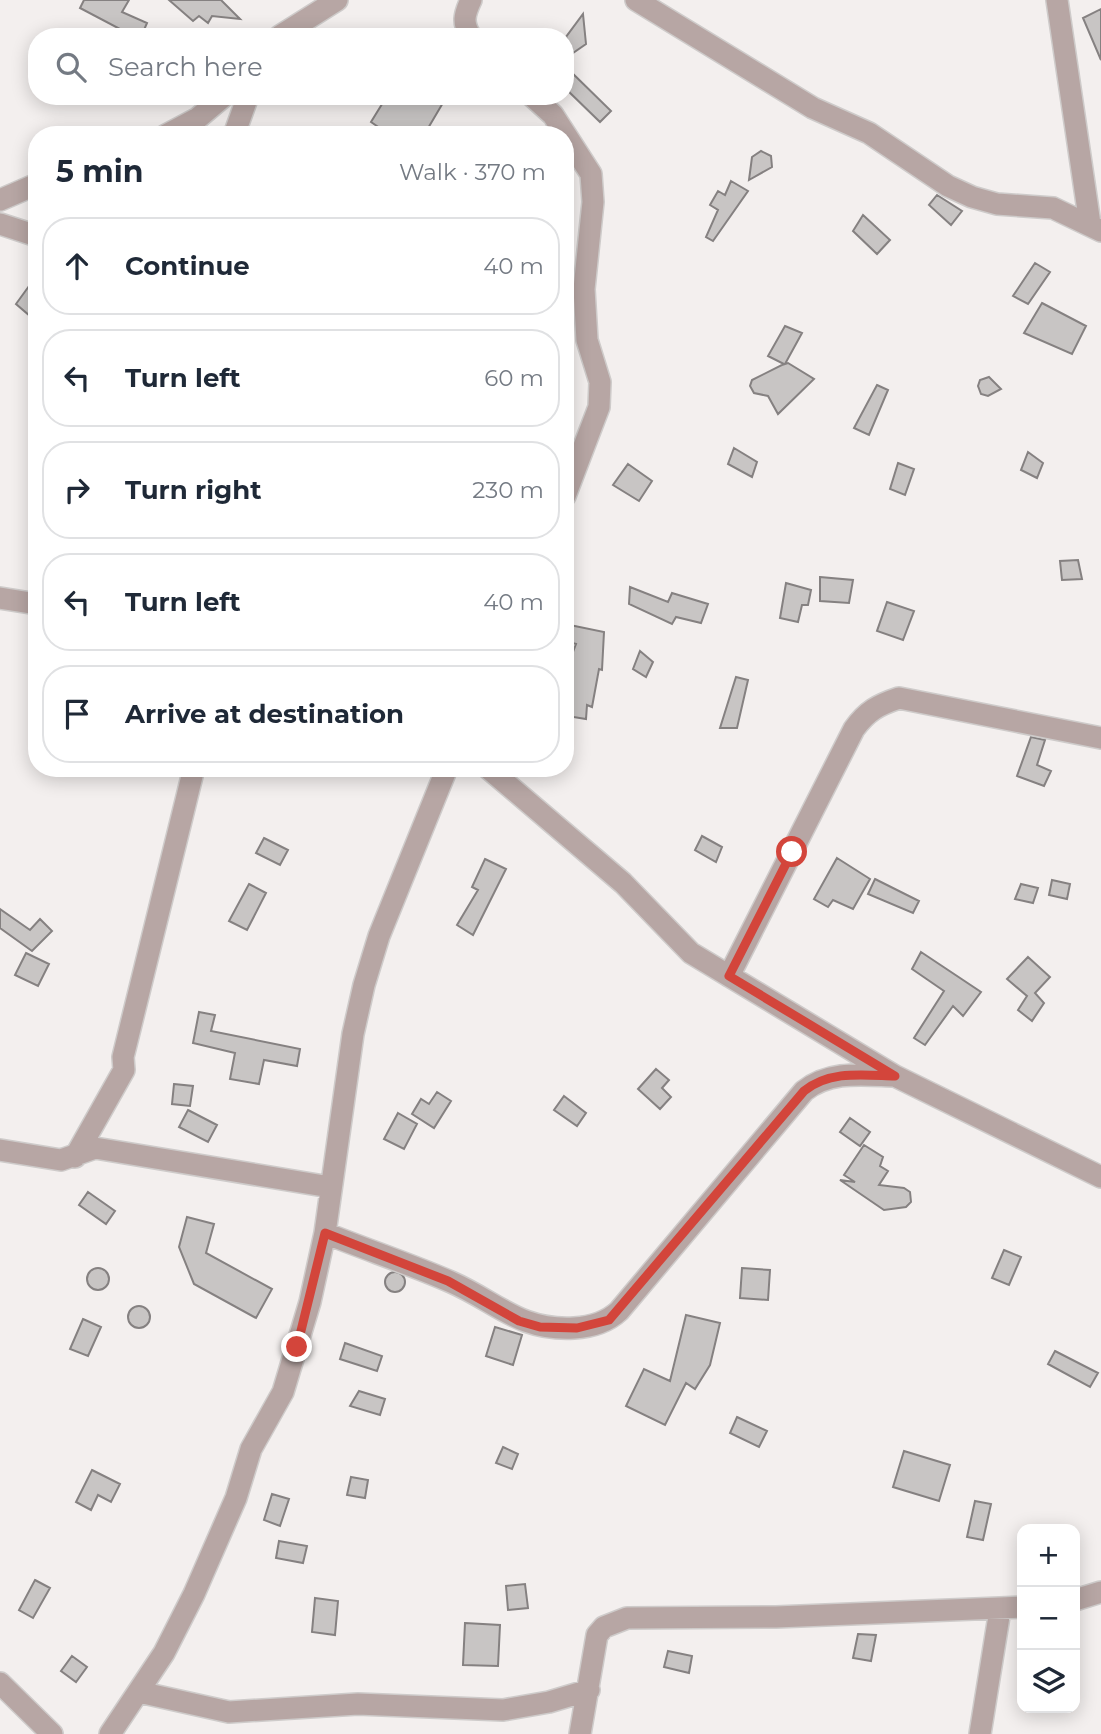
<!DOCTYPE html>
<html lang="en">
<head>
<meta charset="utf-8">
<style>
	:root { --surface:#fff; --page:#f2f2f3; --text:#1f2937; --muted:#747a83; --line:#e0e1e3 }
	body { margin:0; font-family:Montserrat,sans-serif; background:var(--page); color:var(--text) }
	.controls { position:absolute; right:21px; bottom:21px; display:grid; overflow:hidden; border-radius:14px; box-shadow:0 4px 18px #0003 }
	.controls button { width:63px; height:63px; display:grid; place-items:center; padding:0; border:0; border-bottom:2px solid var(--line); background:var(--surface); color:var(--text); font:35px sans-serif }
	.stop { position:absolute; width:21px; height:21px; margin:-16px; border:5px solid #d3453b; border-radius:50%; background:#fff }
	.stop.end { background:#d3453b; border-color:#fff; box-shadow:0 2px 7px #0008 }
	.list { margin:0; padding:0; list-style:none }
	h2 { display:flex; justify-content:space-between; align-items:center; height:91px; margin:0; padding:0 28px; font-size:30px }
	h2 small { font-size:23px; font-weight:400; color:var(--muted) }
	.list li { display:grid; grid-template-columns:46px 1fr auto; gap:21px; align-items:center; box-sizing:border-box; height:98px; margin:0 14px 14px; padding:0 14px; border:2px solid var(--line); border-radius:28px }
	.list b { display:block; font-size:26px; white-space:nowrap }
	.list em { font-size:23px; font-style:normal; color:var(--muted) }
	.icon { flex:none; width:38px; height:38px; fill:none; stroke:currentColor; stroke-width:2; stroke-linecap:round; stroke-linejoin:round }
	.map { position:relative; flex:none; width:1101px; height:1734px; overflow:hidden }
	.search { position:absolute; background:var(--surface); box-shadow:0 4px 18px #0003; left:28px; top:28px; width:546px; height:77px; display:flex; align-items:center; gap:18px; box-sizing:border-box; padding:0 24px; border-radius:28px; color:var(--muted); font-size:26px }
	.panel { position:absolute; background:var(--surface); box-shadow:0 4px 18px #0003; left:28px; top:126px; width:546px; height:651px; border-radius:28px }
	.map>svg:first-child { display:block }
	.building { fill:#c8c5c4; stroke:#858181; stroke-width:2 }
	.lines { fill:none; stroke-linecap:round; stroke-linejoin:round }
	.minor-casing { stroke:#cecbca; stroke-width:24 }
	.minor { stroke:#b7a6a4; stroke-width:21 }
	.route { stroke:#d3453b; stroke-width:9 }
</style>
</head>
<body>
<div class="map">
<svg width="1101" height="1734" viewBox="0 0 1101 1734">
	<rect width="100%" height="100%" fill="#f3efee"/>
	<path class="building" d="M84,0H129L122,12L147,23L141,37H135L80,8Z
		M169,0H221L240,19L212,16L208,23L199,16L193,21Z
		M1101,9V60L1083,18Z
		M583,14L586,44L573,53L566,37Z
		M565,66L611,111L600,122L565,88Z
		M387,96H447L424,135H390L371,122Z
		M761,151L771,156L772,167L749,180L752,157Z
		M731,181L748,191L713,241L706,237L718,210L710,205L718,191L725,195Z
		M937,195L962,211L951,225L929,205Z
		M863,215L890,240L877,254L853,231Z
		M1035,263L1050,272L1028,304L1013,296Z
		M37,275V322L16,304Z
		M1042,303L1086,326L1072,354L1024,333Z
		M785,326L802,333L785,364L788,363L814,379L778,414L768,396L754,393L750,386L752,380L784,364L768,356Z
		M989,377L1001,389L988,396L981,394L978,386L980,380Z
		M877,385L888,390L869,435L854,428Z
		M734,448L757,462L752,477L728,464Z
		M1028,452L1043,463L1037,478L1021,470Z
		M898,463L914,469L905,495L890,489Z
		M628,464L652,481L639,501L613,485Z
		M1078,560L1082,579L1062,580L1060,561Z
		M820,577L853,580L849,603L820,601Z
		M786,583L811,590L808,605H802L798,622L780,618Z
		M630,587L668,602L672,593L708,604L701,623L676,617L672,624L629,604Z
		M887,602L914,611L903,640L877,631Z
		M565,624L604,632L602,670L599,669L592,707L587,705L586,719L567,716L565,673L576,644L565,641Z
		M640,651L653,662L646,677L633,669Z
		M736,677L748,680L737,728H720Z
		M1031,737L1045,740L1037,765L1051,771L1044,786L1017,776Z
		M702,836L722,847L716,862L695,850Z
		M264,838L288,850L280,865L256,853Z
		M837,858L870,879L853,909L833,900L828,907L814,899Z
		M485,859L506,869L473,935L457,925L478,890L472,887Z
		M875,879L919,901L913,913L868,894Z
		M1052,880L1070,884L1067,899L1049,895Z
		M249,884L266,893L247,930L229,921Z
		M1021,884L1038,888L1033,903L1015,899Z
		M0,909L30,930L40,919L52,931L32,951L0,928Z
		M921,952L981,992L963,1016L953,1006L925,1045L914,1038L944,991L912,969Z
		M26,953L49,964L38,986L15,975Z
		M1028,957L1050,977L1035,993L1044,1003L1032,1021L1018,1010L1027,996L1007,979Z
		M199,1012L215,1015L211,1031L300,1049L297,1066L264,1060L259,1084L230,1079L235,1053L193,1043Z
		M656,1069L669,1080L662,1088L671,1097L660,1109L638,1089Z
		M174,1084L193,1086L190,1106L172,1104Z
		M437,1092L451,1101L434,1128L412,1114L421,1099L429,1104Z
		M564,1096L586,1113L577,1126L554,1110Z
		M188,1110L217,1125L208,1142L179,1127Z
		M398,1113L417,1124L404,1149L384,1139Z
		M850,1118L870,1132L860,1146L840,1132Z
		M864,1145L883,1157L880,1166L888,1171L879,1185L904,1188L910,1192L911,1202L906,1207L884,1210L840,1180L855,1182L844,1175Z
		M88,1192L115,1211L106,1224L79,1205Z
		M187,1217L214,1224L206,1253L272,1289L256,1318L194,1284L179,1247Z
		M1004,1250L1021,1257L1009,1285L992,1278Z
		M87 1279a11 11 0 1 1 22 0a11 11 0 1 1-22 0Z
		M742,1268L770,1270L768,1300L740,1298Z
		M385 1282a10 10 0 1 1 20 0a10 10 0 1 1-20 0Z
		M128 1317a11 11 0 1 1 22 0a11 11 0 1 1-22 0Z
		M686,1315L720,1323L710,1365L695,1389L686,1383L665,1425L626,1406L644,1369L670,1381Z
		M83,1319L101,1327L88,1356L70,1349Z
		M495,1327L522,1335L513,1365L486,1356Z
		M345,1343L382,1356L377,1371L340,1359Z
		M1055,1351L1098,1373L1090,1387L1048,1364Z
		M359,1391L385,1399L380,1415L350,1406Z
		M737,1417L767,1431L759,1447L730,1433Z
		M503,1447L518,1454L512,1469L496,1463Z
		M904,1451L950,1465L939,1501L893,1487Z
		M92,1470L120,1484L111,1502L98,1495L91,1510L76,1502Z
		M351,1477L368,1480L365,1498L347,1495Z
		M272,1494L289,1499L280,1526L264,1520Z
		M975,1501L991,1504L983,1540L967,1537Z
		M279,1541L307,1546L303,1563L276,1558Z
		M35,1580L50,1588L33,1618L19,1610Z
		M525,1584L528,1608L508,1610L506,1586Z
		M315,1598L338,1601L335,1635L312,1632Z
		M465,1623L500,1625L498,1666L463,1665Z
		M858,1634L876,1635L871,1661L853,1658Z
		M668,1651L692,1656L689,1673L664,1667Z
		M72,1656L87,1667L76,1682L61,1671Z"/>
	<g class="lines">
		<g class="minor-casing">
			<path id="minor" d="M471,0C464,15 462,23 471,37
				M636,0L813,108L869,133L948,186L972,197L997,204L1053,208L1101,231
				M1057,0L1090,224
				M280,36L337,0
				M532,96L553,115L591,174L593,202L584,289L587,340L600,382L599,407L565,496
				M166,135L198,118L224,96
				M234,135L248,96
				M0,200L37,184
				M0,224L37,236
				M0,598L37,604
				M729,976L854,729C867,711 878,705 899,698L1101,738
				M895,1076L1101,1177
				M0,1150L61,1160L95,1148L330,1187
				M75,1157L124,1070L123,1057L194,768
				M325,1233C367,1250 410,1264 451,1282C497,1302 519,1331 574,1328C591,1327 606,1323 619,1311L804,1091C830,1070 863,1075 895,1076L691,953L623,883L488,768
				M1075,1600L1101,1592
				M0,1683L52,1734
				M139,1692L229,1712L358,1704L503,1710L549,1702L589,1690
				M110,1734L164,1653L194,1594L236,1498L251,1449L283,1392L310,1302L325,1233L353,1034L364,985L379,936L447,768
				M580,1734L597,1635L604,1627L627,1618L776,1617L1022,1607
				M980,1734L1000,1610"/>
		</g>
		<use href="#minor" class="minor"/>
	</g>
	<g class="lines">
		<path class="route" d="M297,1347L325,1233L448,1281L519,1321L540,1327L577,1328L609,1320L804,1091C830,1070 863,1075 895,1076L729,976L792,852"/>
	</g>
</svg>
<div class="controls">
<button>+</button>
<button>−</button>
<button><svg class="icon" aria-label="layers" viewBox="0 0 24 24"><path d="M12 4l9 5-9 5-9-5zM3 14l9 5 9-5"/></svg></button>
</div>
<div class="stop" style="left:792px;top:852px"></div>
<div class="stop end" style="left:297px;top:1347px"></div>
<div class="search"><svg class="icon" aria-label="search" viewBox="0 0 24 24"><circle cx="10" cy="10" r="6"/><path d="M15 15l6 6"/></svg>Search here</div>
<section class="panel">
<h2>5 min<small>Walk · 370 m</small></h2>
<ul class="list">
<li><svg class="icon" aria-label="ahead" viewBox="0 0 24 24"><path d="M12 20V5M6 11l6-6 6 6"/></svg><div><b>Continue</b></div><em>40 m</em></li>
<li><svg class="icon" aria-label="left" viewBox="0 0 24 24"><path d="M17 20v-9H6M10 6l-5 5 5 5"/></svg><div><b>Turn left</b></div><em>60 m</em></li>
<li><svg class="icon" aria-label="right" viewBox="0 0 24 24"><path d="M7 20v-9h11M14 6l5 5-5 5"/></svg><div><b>Turn right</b></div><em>230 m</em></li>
<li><svg class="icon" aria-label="left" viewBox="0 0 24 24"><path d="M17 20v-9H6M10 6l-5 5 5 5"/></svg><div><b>Turn left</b></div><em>40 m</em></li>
<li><svg class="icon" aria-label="arrive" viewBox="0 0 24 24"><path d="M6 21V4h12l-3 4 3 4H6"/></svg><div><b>Arrive at destination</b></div></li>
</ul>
</section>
</div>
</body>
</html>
